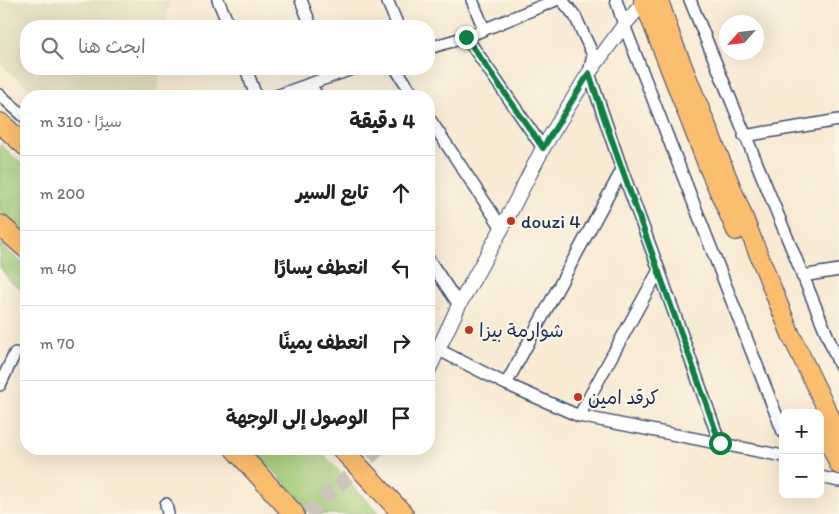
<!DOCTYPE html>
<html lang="ar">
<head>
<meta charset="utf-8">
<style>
	:root { --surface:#fff; --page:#f6f6f6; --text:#222; --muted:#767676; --line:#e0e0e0 }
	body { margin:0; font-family:Itim,"Playpen Sans Arabic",sans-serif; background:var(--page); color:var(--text); direction:rtl }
	.controls { position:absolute; right:15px; bottom:15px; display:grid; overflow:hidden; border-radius:10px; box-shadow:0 5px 20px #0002 }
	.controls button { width:45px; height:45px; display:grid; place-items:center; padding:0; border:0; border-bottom:1px solid var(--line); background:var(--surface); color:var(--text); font:25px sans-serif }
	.compass { position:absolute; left:719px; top:15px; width:45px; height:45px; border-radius:50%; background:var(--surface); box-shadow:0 5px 20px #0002; rotate:243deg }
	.stop { position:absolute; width:15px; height:15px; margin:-11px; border:4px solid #0b8043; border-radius:50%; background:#fff }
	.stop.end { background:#0b8043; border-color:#fff; box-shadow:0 1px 5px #0008 }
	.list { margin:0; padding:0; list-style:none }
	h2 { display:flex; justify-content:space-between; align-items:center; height:65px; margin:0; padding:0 20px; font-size:21px }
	h2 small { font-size:16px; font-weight:400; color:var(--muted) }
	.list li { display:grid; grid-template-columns:32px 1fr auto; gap:15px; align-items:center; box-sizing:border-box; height:75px; padding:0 20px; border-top:1px solid var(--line) }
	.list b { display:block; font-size:19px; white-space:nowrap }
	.list em { font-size:16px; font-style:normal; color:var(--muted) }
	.icon { flex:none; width:28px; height:28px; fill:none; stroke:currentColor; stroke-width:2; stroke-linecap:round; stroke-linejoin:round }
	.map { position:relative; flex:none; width:839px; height:514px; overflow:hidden; direction:ltr }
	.search { position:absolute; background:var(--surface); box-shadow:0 5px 20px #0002; left:20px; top:20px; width:415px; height:55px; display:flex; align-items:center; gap:12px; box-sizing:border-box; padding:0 18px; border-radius:20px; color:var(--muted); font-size:19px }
	.panel { position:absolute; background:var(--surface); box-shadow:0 5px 20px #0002; left:20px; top:90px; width:415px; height:365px; border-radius:20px; direction:rtl }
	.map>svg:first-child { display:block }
	.built { fill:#e1dcba }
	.green { fill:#a0cb78; stroke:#5e7d6b }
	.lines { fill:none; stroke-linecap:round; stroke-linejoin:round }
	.tertiary-tunnel { stroke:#ccc5bc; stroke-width:14; stroke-dasharray:14 7; stroke-linecap:butt }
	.minor-casing { stroke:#3c4b70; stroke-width:14 }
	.tertiary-casing { stroke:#3c4b70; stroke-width:16 }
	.trunk-casing { stroke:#3c4b70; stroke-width:20 }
	.motorway-casing { stroke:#3c4b70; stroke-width:22 }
	.minor { stroke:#fff; stroke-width:11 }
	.tertiary { stroke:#fff; stroke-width:14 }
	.trunk { stroke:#fbbd6e; stroke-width:18 }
	.motorway { stroke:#fbbd6e; stroke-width:20 }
	.route { stroke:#0b8043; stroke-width:6 }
	.poi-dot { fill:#c8321e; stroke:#fcf5e5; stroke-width:2 }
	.labels { text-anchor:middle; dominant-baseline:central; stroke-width:4; stroke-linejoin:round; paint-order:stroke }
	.poi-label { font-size:19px; fill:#1b2f5e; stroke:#fcf5e5; text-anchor:start }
</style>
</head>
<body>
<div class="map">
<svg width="839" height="514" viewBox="0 0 839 514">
	<rect width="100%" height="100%" fill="#fcf5e5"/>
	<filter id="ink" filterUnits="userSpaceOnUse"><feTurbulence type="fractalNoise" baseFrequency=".02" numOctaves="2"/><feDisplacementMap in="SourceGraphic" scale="10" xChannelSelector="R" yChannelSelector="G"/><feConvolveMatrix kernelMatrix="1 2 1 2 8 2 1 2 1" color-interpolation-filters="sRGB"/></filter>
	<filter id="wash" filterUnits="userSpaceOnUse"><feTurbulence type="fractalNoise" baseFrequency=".0096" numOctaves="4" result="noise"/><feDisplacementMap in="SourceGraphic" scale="20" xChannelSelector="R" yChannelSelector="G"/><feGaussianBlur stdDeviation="1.12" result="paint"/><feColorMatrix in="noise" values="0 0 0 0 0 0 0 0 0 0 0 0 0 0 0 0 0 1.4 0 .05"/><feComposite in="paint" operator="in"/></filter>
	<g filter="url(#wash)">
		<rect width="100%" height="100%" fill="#f8ead3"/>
		<path class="built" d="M0,0H170L166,26H26V69H160L157,96H38L0,64Z"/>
		<path class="green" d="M0,144L26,168V233L0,211Z
			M0,243L26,267V292L11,282L0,267Z
			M252,449H318L379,514H313L278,475Z"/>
	</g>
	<g filter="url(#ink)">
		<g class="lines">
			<path class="tertiary-tunnel" d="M307,514L379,449"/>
			<g class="minor-casing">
				<path id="minor" d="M218,0L229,26
					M301,0L311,26
					M387,0L398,26
					M472,0L484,29
					M562,0L575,16L593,55L589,73L622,170L659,270L720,443
					M616,0L624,25L783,432
					M690,0L839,364
					M466,37L543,148
					M429,48L466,37L556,0
					M246,69L256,96
					M396,69L414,96
					M309,84L318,96
					M0,95L26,118
					M276,96L352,69
					M429,118L502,228
					M744,136L839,120
					M429,260L459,305
					M802,276L839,270
					M439,350L506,384L579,416L783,456
					M506,384L622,170
					M0,385L15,353
					M579,416L659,270
					M820,477L839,481
					M166,504L168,514"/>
			</g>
			<g class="tertiary-casing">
				<path id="tertiary" d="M429,369L459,305L502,228L543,148L589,73L624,25L644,2"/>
			</g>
			<g class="trunk-casing">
				<path id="trunk" d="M643,0L708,167L736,231
					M659,0L672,39L791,335L839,435
					M820,422L839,465"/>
			</g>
			<g class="motorway-casing">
				<path id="motorway" d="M0,123L26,146
					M0,225L26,248
					M235,449L294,514
					M342,449L403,514"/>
			</g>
			<use href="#minor" class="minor"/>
			<use href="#tertiary" class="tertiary"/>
			<use href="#trunk" class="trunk"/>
			<use href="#motorway" class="motorway"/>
		</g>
	</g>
	<g class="lines" filter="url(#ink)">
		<path class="route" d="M466,37L543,148L589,73C630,197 677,319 720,443"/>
	</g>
	<g class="poi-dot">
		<circle cx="511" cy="221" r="5"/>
		<circle cx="469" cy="330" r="5"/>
		<circle cx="578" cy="397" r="5"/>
	</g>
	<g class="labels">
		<g class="poi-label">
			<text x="521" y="221">douzi 4</text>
			<text x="479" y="330">شوارمة بيزا</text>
			<text x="588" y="397">كرقد امين</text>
		</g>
	</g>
</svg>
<div class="controls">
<button>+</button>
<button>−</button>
</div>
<svg class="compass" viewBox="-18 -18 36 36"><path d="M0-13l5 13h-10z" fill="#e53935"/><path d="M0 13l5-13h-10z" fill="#767676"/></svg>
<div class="stop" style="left:720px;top:443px"></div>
<div class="stop end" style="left:466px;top:37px"></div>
<div class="search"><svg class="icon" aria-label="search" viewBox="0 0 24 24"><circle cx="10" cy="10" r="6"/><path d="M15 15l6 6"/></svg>ابحث هنا</div>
<section class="panel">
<h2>4 دقيقة<small>سيرًا · 310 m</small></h2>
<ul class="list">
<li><svg class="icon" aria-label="ahead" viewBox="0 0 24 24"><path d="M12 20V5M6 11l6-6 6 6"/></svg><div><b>تابع السير</b></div><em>200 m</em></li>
<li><svg class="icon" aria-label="left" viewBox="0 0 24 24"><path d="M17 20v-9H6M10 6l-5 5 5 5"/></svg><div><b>انعطف يسارًا</b></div><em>40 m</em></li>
<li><svg class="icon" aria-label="right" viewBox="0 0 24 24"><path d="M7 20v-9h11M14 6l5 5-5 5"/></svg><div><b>انعطف يمينًا</b></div><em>70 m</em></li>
<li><svg class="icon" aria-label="arrive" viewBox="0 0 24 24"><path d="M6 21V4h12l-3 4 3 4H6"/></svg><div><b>الوصول إلى الوجهة</b></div></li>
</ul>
</section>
</div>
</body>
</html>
